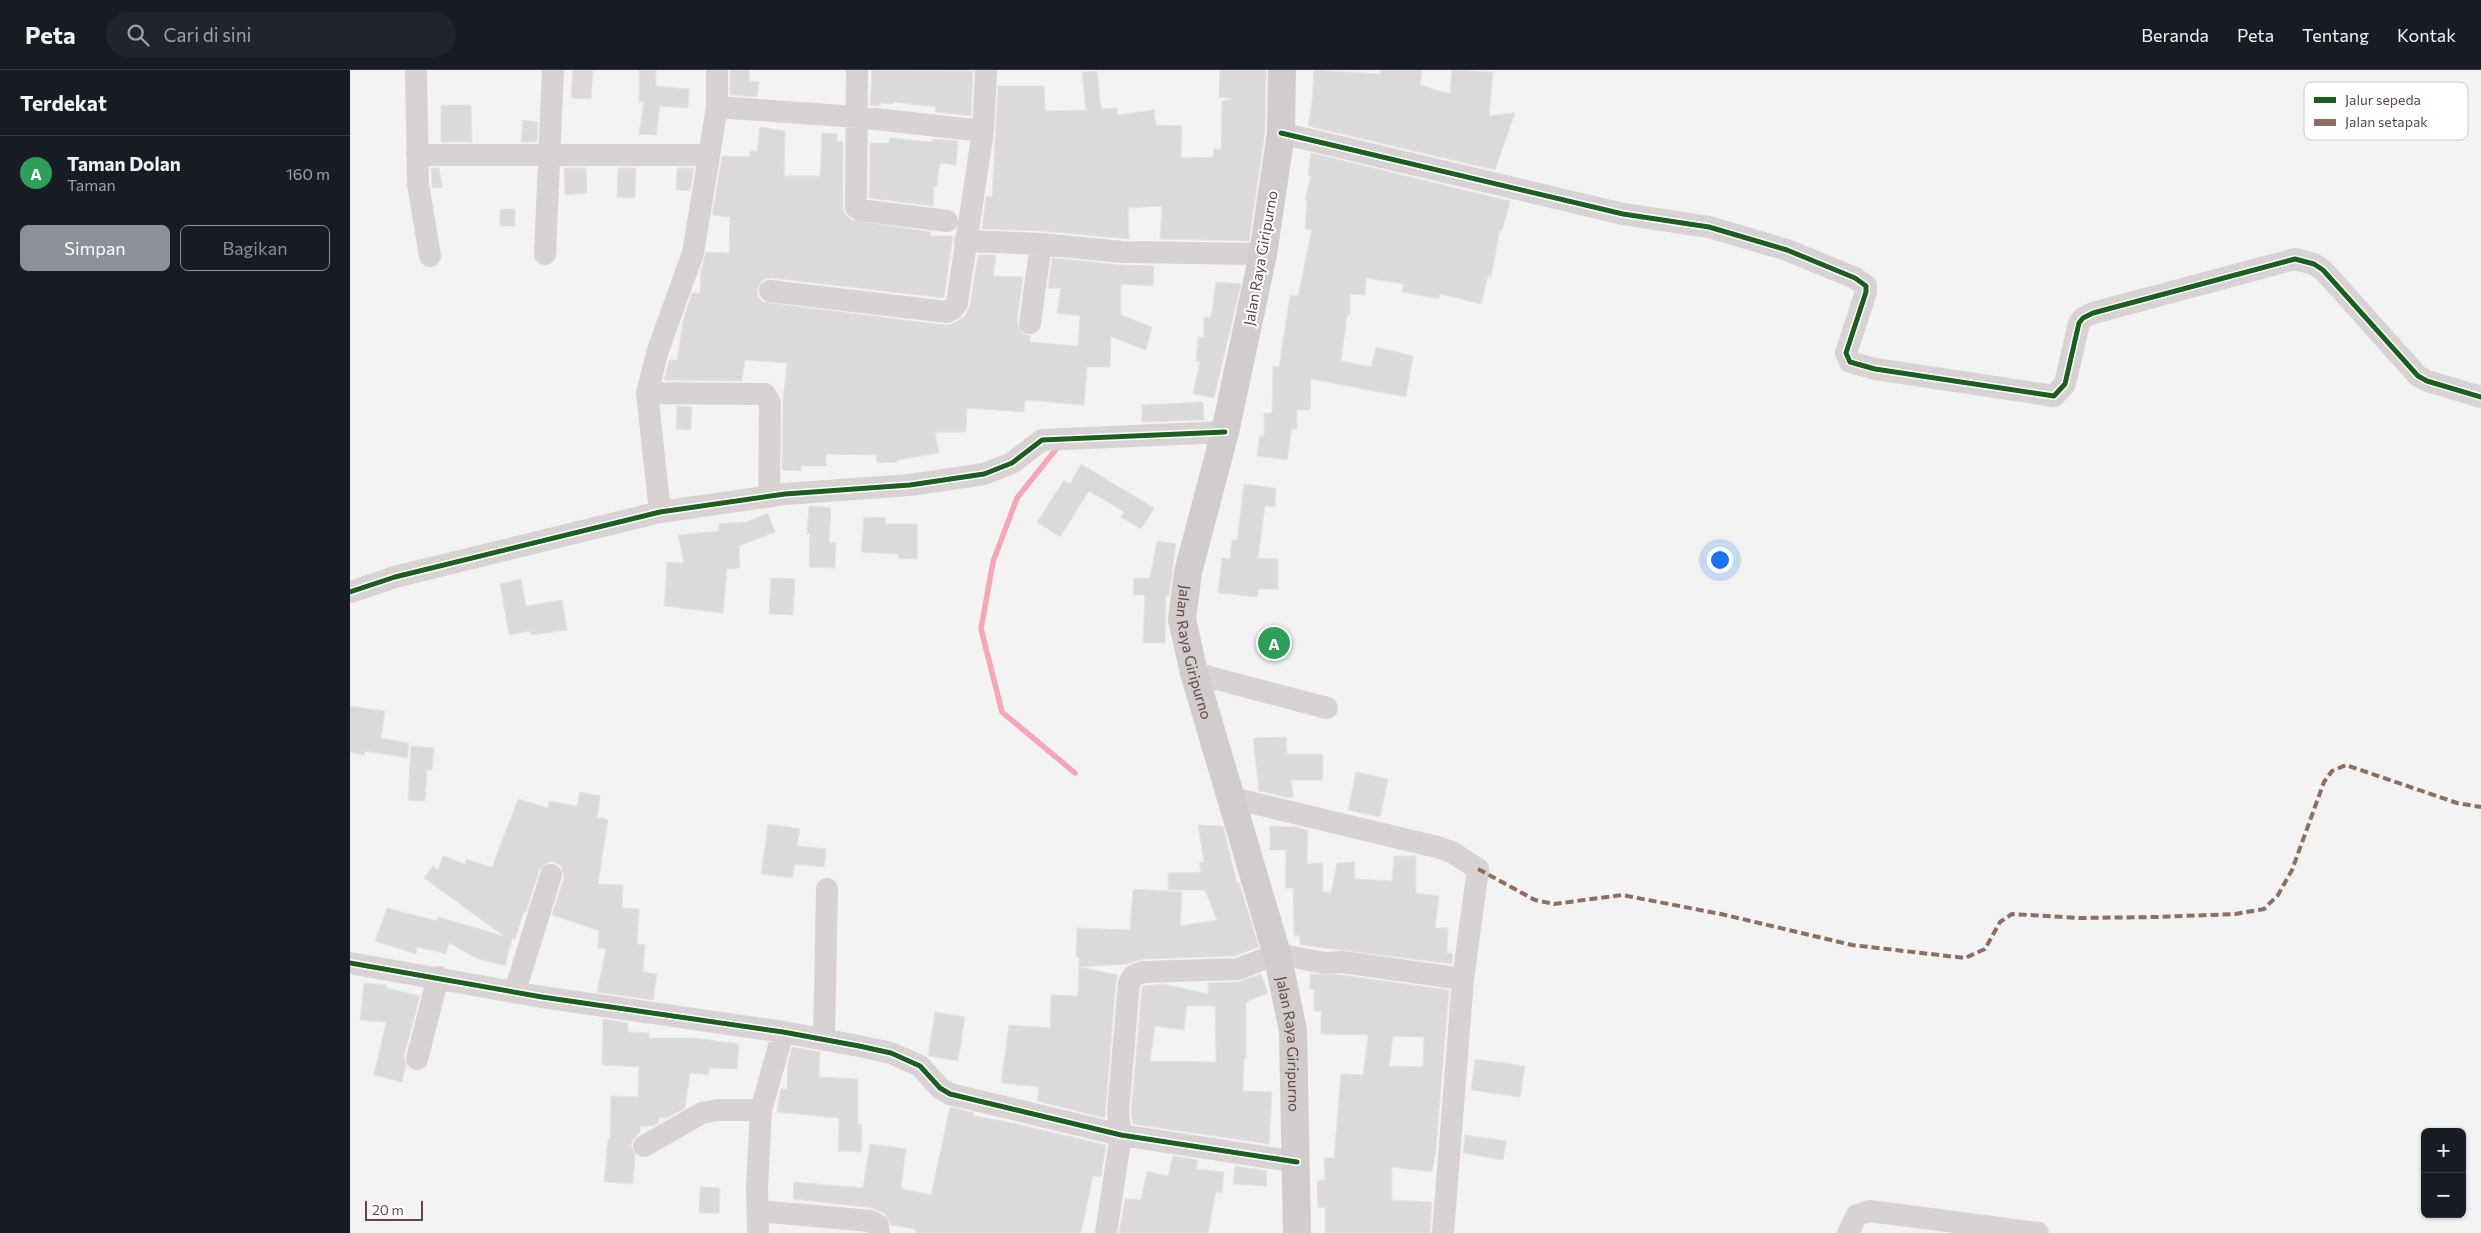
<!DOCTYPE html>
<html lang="id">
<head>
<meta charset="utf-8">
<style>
	:root { --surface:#171b24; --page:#20242c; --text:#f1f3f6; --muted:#9ea1a6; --line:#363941; --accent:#8c9099 }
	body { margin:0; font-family:Commissioner,sans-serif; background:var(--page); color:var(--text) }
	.controls { position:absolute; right:15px; bottom:15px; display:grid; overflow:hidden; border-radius:8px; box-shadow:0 1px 4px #0004 }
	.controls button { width:45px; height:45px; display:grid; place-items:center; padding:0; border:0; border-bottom:1px solid var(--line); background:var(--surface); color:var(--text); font:25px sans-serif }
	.scale { position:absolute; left:15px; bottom:12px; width:58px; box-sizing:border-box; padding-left:5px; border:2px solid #614746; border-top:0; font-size:14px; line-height:18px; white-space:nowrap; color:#614746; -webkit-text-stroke:4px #fff; paint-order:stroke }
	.you { position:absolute; left:1369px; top:489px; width:18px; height:18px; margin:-12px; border:4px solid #fff; border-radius:50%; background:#1a73e8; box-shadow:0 0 0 8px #1a73e833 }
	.badge { display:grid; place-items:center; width:32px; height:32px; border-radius:50%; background:var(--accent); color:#fff; font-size:16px; font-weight:700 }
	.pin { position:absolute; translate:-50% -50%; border:2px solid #fff; box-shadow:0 1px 5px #0006 }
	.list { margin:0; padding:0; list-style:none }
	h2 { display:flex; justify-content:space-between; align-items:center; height:65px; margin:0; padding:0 20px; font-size:21px }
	h2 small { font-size:16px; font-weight:400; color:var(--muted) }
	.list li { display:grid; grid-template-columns:32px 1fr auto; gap:15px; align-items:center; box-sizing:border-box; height:75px; padding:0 20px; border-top:1px solid var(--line) }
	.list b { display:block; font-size:19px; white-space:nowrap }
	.list p { margin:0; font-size:16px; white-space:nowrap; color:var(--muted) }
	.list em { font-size:16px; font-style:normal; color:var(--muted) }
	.actions { display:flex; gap:10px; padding:15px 20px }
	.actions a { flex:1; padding:11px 0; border:1px solid var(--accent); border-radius:8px; text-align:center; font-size:18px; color:var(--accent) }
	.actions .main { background:var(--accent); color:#fff }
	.icon { flex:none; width:28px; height:28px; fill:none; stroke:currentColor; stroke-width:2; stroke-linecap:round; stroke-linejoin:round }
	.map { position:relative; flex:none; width:2131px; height:1163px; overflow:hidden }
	header { display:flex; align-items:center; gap:30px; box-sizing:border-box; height:70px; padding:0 25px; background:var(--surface); border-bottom:1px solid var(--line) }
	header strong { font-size:24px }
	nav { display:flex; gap:28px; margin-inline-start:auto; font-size:18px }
	.search { width:350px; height:45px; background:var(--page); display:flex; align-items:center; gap:12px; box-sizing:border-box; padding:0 18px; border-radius:28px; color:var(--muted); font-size:19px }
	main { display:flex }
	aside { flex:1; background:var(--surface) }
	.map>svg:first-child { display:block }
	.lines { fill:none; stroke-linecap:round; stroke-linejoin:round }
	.stream { stroke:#f5a6b7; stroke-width:5.5 }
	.building { fill:#dcdad9; stroke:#e5e4e3; fill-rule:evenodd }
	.minor { stroke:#d8d3d2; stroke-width:22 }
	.major { stroke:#d3cccc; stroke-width:28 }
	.quiet { stroke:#8d6e63; stroke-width:4; stroke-dasharray:8 4; stroke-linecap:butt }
	.cycleway-casing { stroke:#fff; stroke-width:8 }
	.cycleway { stroke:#1b5e20; stroke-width:5 }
	.labels { text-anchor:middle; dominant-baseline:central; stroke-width:4; stroke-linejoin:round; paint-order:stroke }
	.street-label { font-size:15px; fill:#614746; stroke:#fff }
	.key { fill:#fff; stroke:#d0c8c8; stroke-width:1 }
	.key-label { font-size:14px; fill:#614746 }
</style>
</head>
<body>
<header>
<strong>Peta</strong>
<div class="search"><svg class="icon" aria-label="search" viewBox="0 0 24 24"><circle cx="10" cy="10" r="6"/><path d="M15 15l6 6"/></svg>Cari di sini</div>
<nav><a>Beranda</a><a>Peta</a><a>Tentang</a><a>Kontak</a></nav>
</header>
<main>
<aside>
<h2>Terdekat<small></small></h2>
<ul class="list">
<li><span class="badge" style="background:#2e9e5b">A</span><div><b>Taman Dolan</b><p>Taman</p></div><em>160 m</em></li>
</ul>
<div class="actions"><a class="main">Simpan</a><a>Bagikan</a></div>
</aside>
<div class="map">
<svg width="2131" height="1163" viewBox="0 0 2131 1163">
	<rect width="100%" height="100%" fill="#f2f3f2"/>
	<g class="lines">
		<path class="stream" d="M707,378L667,428L643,492L631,559L652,642L725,703"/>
	</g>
	<path class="building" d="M223,0H243L241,29L221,28Z
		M289,0H306V16L339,19L338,38L310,36L306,65L289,64L294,32H289Z
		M380,0H399V11L409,12L407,27L380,25Z
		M522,0L623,1L621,46L585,42L586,37L544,32L543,34L530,33V36L520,35Z
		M870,0H916L915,62L899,171L810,169L812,136L778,138L779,169L692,161L632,159L636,126L642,127L648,16H694L695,41L736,40L732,2L747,1L751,39L767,38V45L804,40L806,55L832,56L831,88L863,87L864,79H871L872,31L881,29L869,27Z
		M964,0L1030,4L1031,0H1072L1070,15L1100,24L1102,0L1143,2L1139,46L1165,43L1145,100L958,56L962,32Z
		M91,35H121L122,72H91Z
		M173,50L188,52L187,72H171Z
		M410,57L435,61L434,106H470L472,63L487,64V71H493V137L494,143L502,150L581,162V166H603L594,228L422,208L414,209L407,219L408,227L413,232L595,255L602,254L614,247L620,235L628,185H646L643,206L673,207L667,251L672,263L681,266L680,272L728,276L730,246L707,243L711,218H698L702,188L771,195L804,196L803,216L771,214V245L802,257L796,280L761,267L760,297H737L734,335L675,330L674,342L617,338L616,362H585L589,383L547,390L548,392L527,393L526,385L476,384V396H451V401L432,400L433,330L437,293L395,290L392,311L314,310L319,290H327L333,251L342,223H350L351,200L356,182L379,183L380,147L362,145L372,86L400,87V81H407Z
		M540,68L582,72L583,69L608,71L606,95L590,93L587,116H584L583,136L519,128L520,73H539Z
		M961,83L1160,131L1152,161L1150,160L1141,207L1138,206L1131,234L1090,224L1089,229L1052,222L1054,214L1016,208L1015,225L1000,224V245H997L991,291L1021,297L1026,277L1063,286L1056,327L961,309L960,340H947V359H942L937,390L907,386L910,365L914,366V343H922L923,296L929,297L940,225L948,226L962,159H955L957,130L955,129L961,106H958Z
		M81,98H89L92,117L82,118Z
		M214,98H236L237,123L215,125Z
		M268,98H286L285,128L267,127Z
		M327,98H344L340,121L326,120Z
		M150,139H165V156H150Z
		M866,212L891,214L864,328L843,324L850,292L846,291L848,267H854V247H861Z
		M853,332L854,350L792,352V335Z
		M327,336L342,337L341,360L326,359Z
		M731,394L804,438L791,459L771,447L774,442L739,421L710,467L687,452L714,410L720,414Z
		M894,414L926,418L925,437L915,436L908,488L928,489V519H908L907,527L868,523L872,488L880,489L882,470H887Z
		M459,436L481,438L479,473H486L485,498L459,497L460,464H457Z
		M418,443L425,462L389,476L390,498L377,499L373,543L314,536L317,492L334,493L328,465L369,461V454L396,452Z
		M514,447L536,448L535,454H567V489L548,488V484L511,482Z
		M807,471L826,474L819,526H816L815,573H793L795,525H783L784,508H800Z
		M421,508L445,509L443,545L419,544Z
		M171,509L176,536L212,530L217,560L181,565L180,561L159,565L150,514Z
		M0,636L35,641L31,668L59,673L57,688L15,681L14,685L0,682Z
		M936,667L937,684H973V710H941L943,727L939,728L909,721L903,668Z
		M61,676L84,678L82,700H77L75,731L58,730Z
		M1006,702L1038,709L1030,747L998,740Z
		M230,722L250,726L247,747L258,750L248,814L273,815L272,838L289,839L287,874L295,875L293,902L307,904L303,930L247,922L256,879L248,878L249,861L247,860L202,845L214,808L211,796L204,792H198L189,801L176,842L174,841L165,869H162L155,896L126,888L99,873L96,884L67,877L66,884L25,871L37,838L87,851L88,847L154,866L74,808L83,796L88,800L93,786L115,794L116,789L142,797L168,729L198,738L199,731L227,736Z
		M418,754L450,759L447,776L476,779L474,797L445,794L442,808L411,804Z
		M848,755L873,756L887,813L889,812L909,877L885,886L793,889L777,894L729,897L768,905L766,912L755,1048L687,1031L689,1017L651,1013L659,955L700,958L701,925L728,926L729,888L726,887L727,858L780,860L783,819L832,822L830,856L867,850L855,820H818V803L851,802L849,793L854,792Z
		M920,756L946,757L958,760L957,794L973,793V822L981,823L987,793L1004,792L1005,809L1042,811L1044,786H1066V823L1089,826L1085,858H1098L1097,883L1103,884L1102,894L950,875V866H944L943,818H935L936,780H920Z
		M911,904L918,923L896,932V988H894L893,1021L922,1022L919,1074L783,1054L781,1043L792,916L814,914L858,924V913L889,912ZM837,936H865L866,992L800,991L805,956L834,960Z
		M960,904L991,905L1099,920L1086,1079L1082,1102L1042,1097V1130L1082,1132L1080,1163H975V1137L968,1138L967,1111L975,1110L974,1088H984L991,1004L1013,1005L1018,965L971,964V941H964V920L960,919ZM1043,966L1074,967L1073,997L1039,996Z
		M14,913L36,915V918L70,926L54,986L56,995L52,1012L24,1005L36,952L10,950Z
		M585,942L615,947L608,991L578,986Z
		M253,949L278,953V962L299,963V968H344L389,974L387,999L359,998L358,1005L340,1003L335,1038L316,1048L309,1047V1053L302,1056H290V1063L283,1069L281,1075L285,1085L283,1114L254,1112L258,1069H260L261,1026L288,1027L289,997L252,995Z
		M442,977L470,982L469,1007L508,1009V1054L512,1055L511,1082L488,1081L489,1048L427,1042L431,1019H437L438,993Z
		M1125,989L1175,996L1170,1027L1121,1020Z
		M600,1037L624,1043V1046L663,1053L756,1075L751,1107L743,1106L731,1163H566L565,1159L541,1155L535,1144L523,1138L443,1129L444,1112L513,1118L520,1074L556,1079L551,1116L553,1119L581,1125Z
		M1115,1065L1156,1071L1153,1090L1113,1083Z
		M823,1086L848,1090L846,1099L874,1102L872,1123L866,1122L858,1163H769L775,1129L791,1130L797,1101L818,1106Z
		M885,1096L917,1101L916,1116L883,1114Z
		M350,1117L370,1118L369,1143H349Z"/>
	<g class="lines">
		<path class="minor" d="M66,0L68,114L80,186
			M507,0L506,137L510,140L597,151
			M367,37L507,47L633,61L607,233L603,239L597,242L420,221
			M633,61L636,0
			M931,63L1273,144L1359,157L1437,180L1505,208L1516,216V222L1496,283L1500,292L1525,299L1704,326L1715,314L1729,253L1733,248L1743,243L1945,189L1964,194L1973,200L2068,306L2077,311L2131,327
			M67,85H359
			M615,171L691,174L772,182L913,184
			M195,184L203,0
			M680,253L691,174
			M297,323L415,324L420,333L419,427
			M310,442L297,323L308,280L343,183L367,37V0
			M0,522L45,507L310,442L435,424L560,415L634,404L662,393L692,370L875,362
			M844,603L977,638
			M882,728L1087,777L1102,782L1128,799L1113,909L1093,1163
			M0,893L192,927L433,962L509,976L541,983L570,996L590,1018L600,1024L771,1065L947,1092
			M165,921L201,805
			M474,970L477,819
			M67,989L88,907
			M294,1076L352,1043L368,1040H411
			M408,1141L521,1151L528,1155L529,1163
			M408,1163L407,1118L411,1040L433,962
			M756,1163L771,1065L768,1043L779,913L783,906L793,902L888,899L927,884L975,893L992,892L1113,909
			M1498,1163L1507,1145L1520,1141L1688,1163"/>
		<path class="major" id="s1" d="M932,0L931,63L913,184L875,362L838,502L832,549L844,603L927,884L943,960L947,1163"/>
		<path class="quiet" d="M1128,799L1185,830L1204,834L1272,825L1371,844L1502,875L1615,888L1635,879L1650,852L1662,844L1729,848L1807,847L1885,844L1914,839L1928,825L1942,800L1974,712L1982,701L1996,695L2107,733L2131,737"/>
		<g class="cycleway-casing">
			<path id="cycleway" d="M931,63L1273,144L1359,157L1437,180L1505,208L1516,216V222L1496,283L1500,292L1525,299L1704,326L1715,314L1729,253L1733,248L1743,243L1945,189L1964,194L1973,200L2068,306L2077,311L2131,327
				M0,522L45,507L310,442L435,424L560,415L634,404L662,393L692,370L875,362
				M0,893L192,927L433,962L509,976L541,983L570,996L590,1018L600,1024L771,1065L947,1092"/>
		</g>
		<use href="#cycleway" class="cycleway"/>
	</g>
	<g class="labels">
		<g class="street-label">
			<text transform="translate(910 188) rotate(-80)">Jalan Raya Giripurno</text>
			<text stroke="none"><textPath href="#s1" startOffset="594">Jalan Raya Giripurno</textPath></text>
			<text stroke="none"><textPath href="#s1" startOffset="999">Jalan Raya Giripurno</textPath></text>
		</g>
	</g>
	<rect x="1954" y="12" width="164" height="58" rx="8" class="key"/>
	<rect x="1964" y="27" width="22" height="6" fill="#1b5e20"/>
	<rect x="1964" y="49" width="22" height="7" fill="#8d6e63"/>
	<g class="key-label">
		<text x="1995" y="35">Jalur sepeda</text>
		<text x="1995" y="57">Jalan setapak</text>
	</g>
</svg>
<div class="controls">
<button>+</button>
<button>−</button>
</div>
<div class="scale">20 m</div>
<div class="you"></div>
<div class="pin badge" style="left:924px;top:573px;background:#2e9e5b">A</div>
</div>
</main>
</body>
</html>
